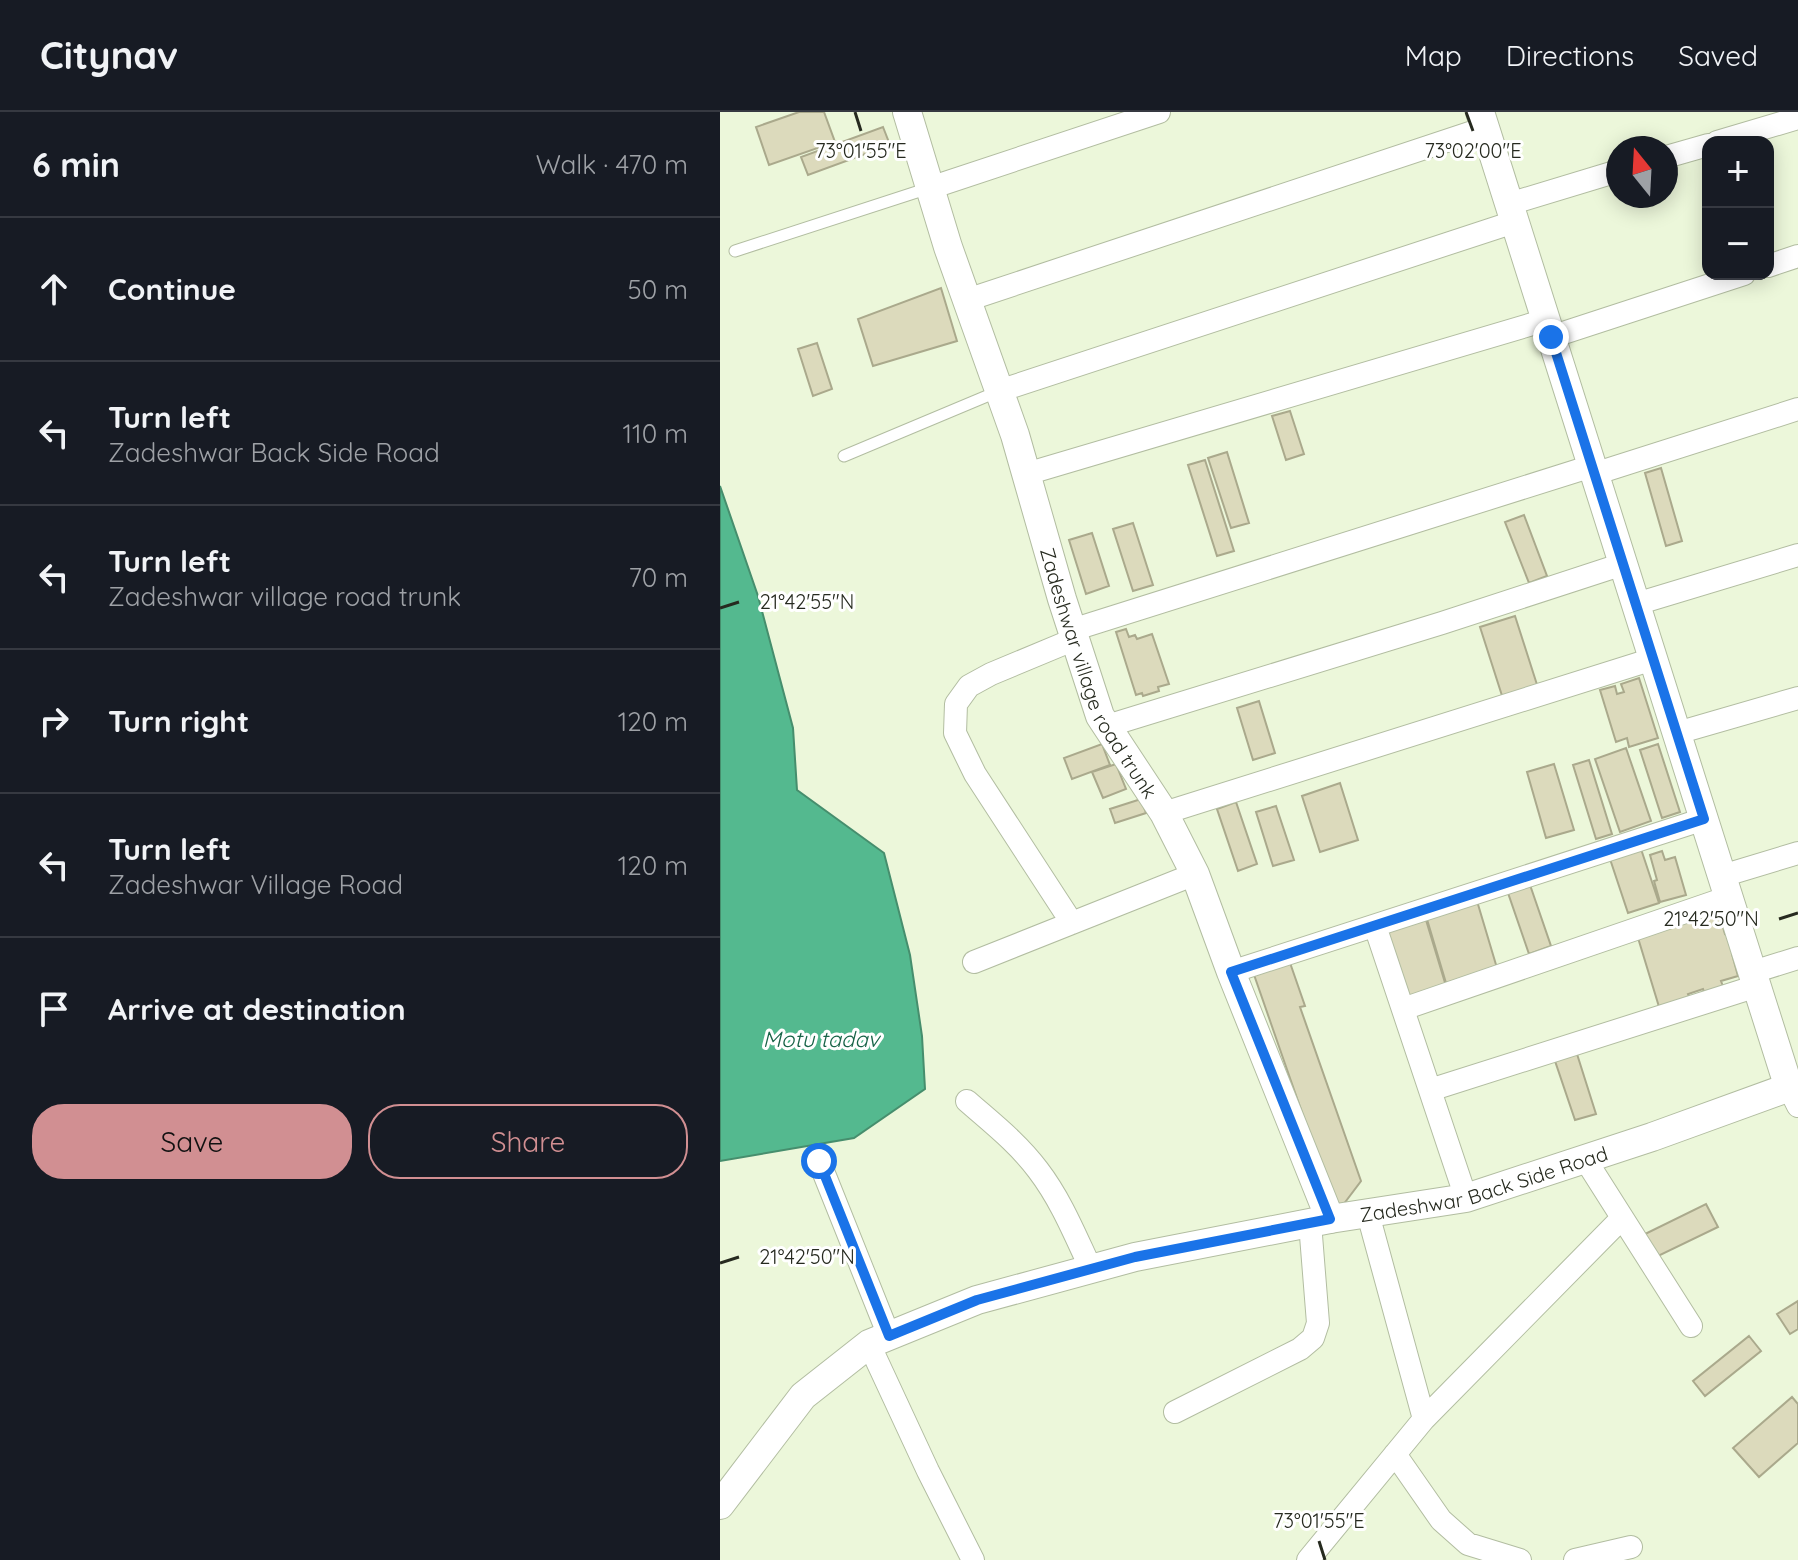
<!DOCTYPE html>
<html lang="en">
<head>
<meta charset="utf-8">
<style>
	:root { --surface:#171b24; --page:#20242c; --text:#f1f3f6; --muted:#9ea1a6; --line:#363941; --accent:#d18f92 }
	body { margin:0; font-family:Quicksand,sans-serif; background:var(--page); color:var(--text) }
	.controls { position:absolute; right:24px; top:24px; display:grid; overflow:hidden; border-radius:16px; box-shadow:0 4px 20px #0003 }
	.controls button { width:72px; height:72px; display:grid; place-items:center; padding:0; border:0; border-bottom:2px solid var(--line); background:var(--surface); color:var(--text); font:40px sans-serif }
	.compass { position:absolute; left:886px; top:24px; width:72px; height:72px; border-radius:50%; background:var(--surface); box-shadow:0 4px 20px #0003; rotate:342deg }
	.stop { position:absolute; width:24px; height:24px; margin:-18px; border:6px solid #1a73e8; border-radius:50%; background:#fff }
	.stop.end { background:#1a73e8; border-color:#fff; box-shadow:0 2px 8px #0008 }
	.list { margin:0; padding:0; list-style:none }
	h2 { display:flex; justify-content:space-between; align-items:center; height:104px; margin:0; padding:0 32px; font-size:34px }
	h2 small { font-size:26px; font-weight:400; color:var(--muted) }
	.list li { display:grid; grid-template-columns:52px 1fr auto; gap:24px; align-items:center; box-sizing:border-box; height:144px; padding:0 32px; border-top:2px solid var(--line) }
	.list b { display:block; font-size:30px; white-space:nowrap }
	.list p { margin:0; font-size:26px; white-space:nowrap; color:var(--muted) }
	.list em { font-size:26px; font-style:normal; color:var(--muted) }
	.actions { display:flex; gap:16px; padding:24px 32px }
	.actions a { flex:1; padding:18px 0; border:2px solid var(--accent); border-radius:32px; text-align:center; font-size:28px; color:var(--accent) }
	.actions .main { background:var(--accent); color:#111 }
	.icon { flex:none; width:44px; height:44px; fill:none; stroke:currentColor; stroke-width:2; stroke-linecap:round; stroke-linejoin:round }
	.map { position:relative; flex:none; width:1078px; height:1448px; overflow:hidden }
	header { display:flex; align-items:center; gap:48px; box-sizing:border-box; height:112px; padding:0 40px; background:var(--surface); border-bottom:2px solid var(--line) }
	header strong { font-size:38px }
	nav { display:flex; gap:44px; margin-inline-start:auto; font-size:28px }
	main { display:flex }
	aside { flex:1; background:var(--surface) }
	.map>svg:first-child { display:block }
	.water { fill:#54b98f; stroke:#468e6d; stroke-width:2 }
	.building { fill:#dcdabc; stroke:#aaa98c; stroke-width:2 }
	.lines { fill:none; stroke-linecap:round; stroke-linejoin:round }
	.service-casing { stroke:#b2bda1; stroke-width:13 }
	.minor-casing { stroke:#b2bda1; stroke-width:24 }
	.tertiary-casing { stroke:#b2bda1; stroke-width:30 }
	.service { stroke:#fff; stroke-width:11 }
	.minor { stroke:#fff; stroke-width:22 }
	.tertiary { stroke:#fff; stroke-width:28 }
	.route { stroke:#1a73e8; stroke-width:10 }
	.ticks { fill:none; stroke:#262a1f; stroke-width:3 }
	.labels { text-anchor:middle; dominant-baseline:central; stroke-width:6; stroke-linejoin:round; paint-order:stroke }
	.street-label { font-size:20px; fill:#262a1f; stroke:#fff }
	.water-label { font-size:22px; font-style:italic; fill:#186448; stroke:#fff }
	.ticks-label { font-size:20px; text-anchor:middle; fill:#262a1f; stroke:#fff; stroke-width:6; stroke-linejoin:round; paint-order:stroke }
</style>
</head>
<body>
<header>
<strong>Citynav</strong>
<nav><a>Map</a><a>Directions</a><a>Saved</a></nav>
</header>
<main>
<aside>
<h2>6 min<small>Walk · 470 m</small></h2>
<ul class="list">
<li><svg class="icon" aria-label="ahead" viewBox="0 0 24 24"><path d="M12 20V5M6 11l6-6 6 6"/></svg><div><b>Continue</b></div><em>50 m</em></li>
<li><svg class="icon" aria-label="left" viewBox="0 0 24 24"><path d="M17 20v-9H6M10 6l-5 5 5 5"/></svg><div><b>Turn left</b><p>Zadeshwar Back Side Road</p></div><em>110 m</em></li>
<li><svg class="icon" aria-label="left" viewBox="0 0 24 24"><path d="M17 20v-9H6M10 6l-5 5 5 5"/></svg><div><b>Turn left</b><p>Zadeshwar village road trunk</p></div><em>70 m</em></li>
<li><svg class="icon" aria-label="right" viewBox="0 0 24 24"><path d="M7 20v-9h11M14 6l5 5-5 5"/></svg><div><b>Turn right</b></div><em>120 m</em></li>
<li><svg class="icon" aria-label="left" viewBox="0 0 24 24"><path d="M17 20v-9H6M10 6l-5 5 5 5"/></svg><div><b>Turn left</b><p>Zadeshwar Village Road</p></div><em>120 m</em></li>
<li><svg class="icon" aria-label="arrive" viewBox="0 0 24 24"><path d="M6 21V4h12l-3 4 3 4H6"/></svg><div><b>Arrive at destination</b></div></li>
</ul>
<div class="actions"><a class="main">Save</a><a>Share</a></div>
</aside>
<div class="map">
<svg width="1078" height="1448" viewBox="0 0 1078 1448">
	<rect width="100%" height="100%" fill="#ecf7da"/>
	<path class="water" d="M0,374L38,484L73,616L77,678L164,741L190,843L202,924L205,977L134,1026L0,1049Z"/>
	<path class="building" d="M79,0H104L115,30L49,53L36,15Z
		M163,15L170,33L88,63L81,45Z
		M221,176L237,229L153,254L138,207Z
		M97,231L112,277L93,284L78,237Z
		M570,299L584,342L566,348L552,304Z
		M507,340L529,411L511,416L488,346Z
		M485,348L514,439L497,444L468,353Z
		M941,356L962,429L946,434L925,361Z
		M804,403L827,464L809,471L785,410Z
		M413,411L433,473L413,479L393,417Z
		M372,421L389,474L366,482L349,428Z
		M795,504L820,582L785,593L760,515Z
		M406,517L409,525L415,523L417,527L432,522L449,572L438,575L439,579L423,584L422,581L416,583L396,520Z
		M919,566L938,626L909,635L907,626L896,630L880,578L895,574L897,582L904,580L901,572Z
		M539,589L555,641L533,648L517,596Z
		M382,632L390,653L352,667L344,646Z
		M938,632L960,700L942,706L920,638Z
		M906,636L931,709L900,720L875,647Z
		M869,648L892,722L876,727L853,653Z
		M396,652L406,677L383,686L372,660Z
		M834,652L854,718L826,726L807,660Z
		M620,671L638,728L600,740L582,684Z
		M421,687L426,701L395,711L390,697Z
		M516,690L537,752L518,759L497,697Z
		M556,694L574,748L553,754L536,700Z
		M920,734L939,791L908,801L889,744Z
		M942,739L945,748L955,745L966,783L940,790L934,769L937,768L930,743Z
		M809,770L831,834L809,842L787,778Z
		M757,789L777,856L726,871L706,804Z
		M998,798L1005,822L1009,821L1015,841L1012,842L1018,864L1001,869L1004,877L985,883L983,877L968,882L971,889L940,898L915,816Z
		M706,808L726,874L687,886L667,820Z
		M568,845L585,894L580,895L641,1069L617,1101L532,857Z
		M857,942L876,1002L855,1008L834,946Z
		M986,1092L998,1115L934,1146L923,1123Z
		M1078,1189V1217L1070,1222L1057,1202Z
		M1029,1224L1041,1239L985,1284L973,1269Z
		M1072,1285L1078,1292V1331L1039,1365L1013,1336Z"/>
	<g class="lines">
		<g class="service-casing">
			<path id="service" d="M15,139L209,76
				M124,344L279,279"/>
		</g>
		<g class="minor-casing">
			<path id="minor" d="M997,30L1078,6
				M946,45L988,33
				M210,76L439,0
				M789,92L898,59
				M1048,154L1078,144
				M247,188L765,16
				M831,225L1024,162
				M279,279L794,110
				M306,362L826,208
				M874,362L1078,297
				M916,492L1078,443
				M352,518L872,354
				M387,614L722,511L903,452
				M957,621L1078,586
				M444,701L933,547
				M1002,764L1078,741
				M352,811L255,662L235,621L236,592L249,574L271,562L355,527
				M655,814L746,1086
				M254,850L475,762
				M511,860L984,707
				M1033,860L1078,846
				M683,897L1009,785
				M1069,976L1078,994
				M710,978L1037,874
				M247,989C272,1011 298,1031 318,1058C341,1088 355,1123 371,1157
				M865,1047L971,1214
				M99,1049L169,1224
				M648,1102L704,1307
				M149,1232L208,1359L253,1448
				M455,1300L580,1237L593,1226L598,1211L590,1111
				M675,1342L721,1408L748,1432L800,1448
				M588,1448L704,1307L902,1106
				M855,1448L911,1435"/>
		</g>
		<g class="tertiary-casing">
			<g id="tertiary">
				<path id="s1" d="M187,0L228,135L295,323L342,487L380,604L444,701L475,762L511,860L610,1107"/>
				<path d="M760,0L1069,976"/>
				<path id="s2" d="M0,1393L83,1284L149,1232L257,1188L415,1145L610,1107L746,1086L932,1025L1078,972"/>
			</g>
		</g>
		<use href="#service" class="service"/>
		<use href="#minor" class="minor"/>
		<use href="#tertiary" class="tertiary"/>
	</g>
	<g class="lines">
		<path class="route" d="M99,1049L169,1224L257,1188L415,1145L610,1107L511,860L984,707L831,225"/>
	</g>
	<path class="ticks" d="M135,0L141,19M746,0L753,19M0,496L19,490M1059,807L1078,801M0,1151L19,1145M599,1429L605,1448"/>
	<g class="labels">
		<g class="street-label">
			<text stroke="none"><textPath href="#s1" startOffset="594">Zadeshwar village road trunk</textPath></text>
			<text stroke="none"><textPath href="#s2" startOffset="858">Zadeshwar Back Side Road</textPath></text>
		</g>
		<g class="water-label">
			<text x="101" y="927">Motu tadav</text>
		</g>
	</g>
	<g class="ticks-label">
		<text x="141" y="46">73°01'55"E</text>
		<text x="753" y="46">73°02'00"E</text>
		<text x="87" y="497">21°42'55"N</text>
		<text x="991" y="814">21°42'50"N</text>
		<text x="87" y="1152">21°42'50"N</text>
		<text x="599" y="1416">73°01'55"E</text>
	</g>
</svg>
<div class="controls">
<button>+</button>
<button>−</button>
</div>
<svg class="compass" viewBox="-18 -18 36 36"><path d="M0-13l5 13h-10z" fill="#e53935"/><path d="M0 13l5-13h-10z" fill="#9ea1a6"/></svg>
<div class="stop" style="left:99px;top:1049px"></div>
<div class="stop end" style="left:831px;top:225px"></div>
</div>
</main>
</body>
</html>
